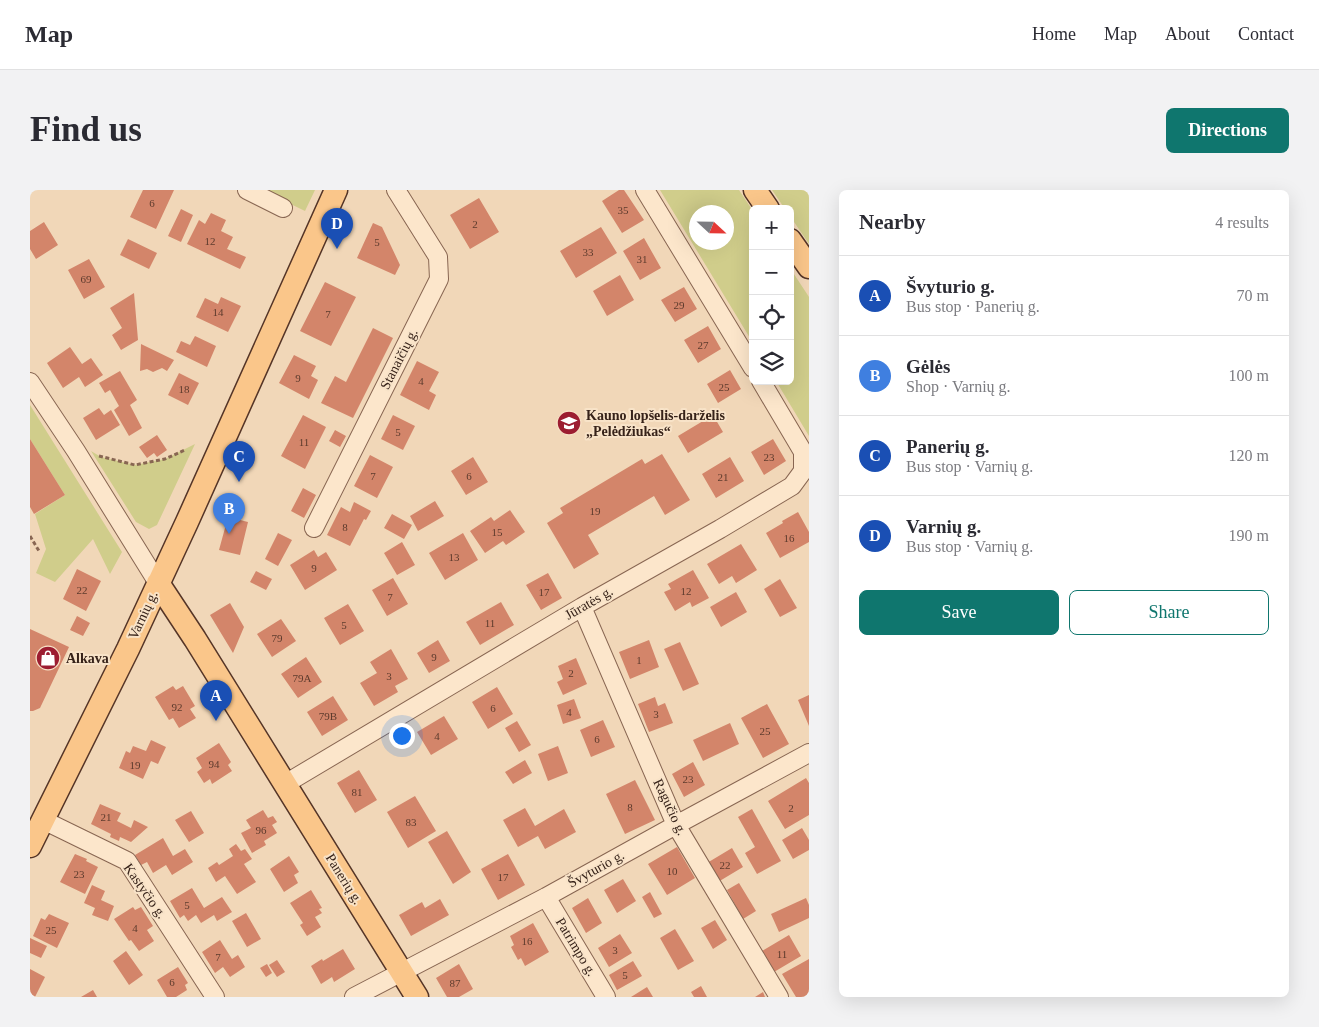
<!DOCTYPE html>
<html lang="en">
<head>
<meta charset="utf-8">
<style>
	:root { --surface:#fff; --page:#f2f2f3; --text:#2b2b33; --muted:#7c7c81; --line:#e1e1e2; --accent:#0f766e }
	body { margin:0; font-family:Georgia,serif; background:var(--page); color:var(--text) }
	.controls { position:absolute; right:15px; top:15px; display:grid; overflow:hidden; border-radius:8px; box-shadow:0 5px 20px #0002 }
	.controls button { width:45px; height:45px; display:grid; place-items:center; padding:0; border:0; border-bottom:1px solid var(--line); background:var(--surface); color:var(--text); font:25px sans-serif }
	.compass { position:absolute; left:659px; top:15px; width:45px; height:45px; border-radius:50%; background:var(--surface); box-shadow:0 5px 20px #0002; rotate:112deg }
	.you { position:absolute; left:371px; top:545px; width:18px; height:18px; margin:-12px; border:4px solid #fff; border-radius:50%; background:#1a73e8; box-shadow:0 0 0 8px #1a73e833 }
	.badge { display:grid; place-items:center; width:32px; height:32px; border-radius:50%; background:var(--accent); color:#fff; font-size:16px; font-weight:700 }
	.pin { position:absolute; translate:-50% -41px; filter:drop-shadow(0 1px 2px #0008) }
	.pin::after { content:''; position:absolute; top:26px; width:18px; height:15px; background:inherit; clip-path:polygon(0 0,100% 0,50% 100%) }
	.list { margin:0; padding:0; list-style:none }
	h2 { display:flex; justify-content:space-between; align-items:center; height:65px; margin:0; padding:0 20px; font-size:21px }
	h2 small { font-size:16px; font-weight:400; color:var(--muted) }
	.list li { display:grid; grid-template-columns:32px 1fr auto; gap:15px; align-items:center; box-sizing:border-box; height:80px; padding:0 20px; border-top:1px solid var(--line) }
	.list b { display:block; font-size:19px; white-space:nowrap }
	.list p { margin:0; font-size:16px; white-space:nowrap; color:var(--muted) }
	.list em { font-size:16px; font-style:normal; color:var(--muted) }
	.actions { display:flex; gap:10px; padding:15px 20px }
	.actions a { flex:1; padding:11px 0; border:1px solid var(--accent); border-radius:8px; text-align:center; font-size:18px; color:var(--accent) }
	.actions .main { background:var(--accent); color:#fff }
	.icon { flex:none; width:28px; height:28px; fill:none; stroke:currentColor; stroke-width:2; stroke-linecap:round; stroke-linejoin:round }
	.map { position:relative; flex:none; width:779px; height:807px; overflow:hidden; border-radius:8px }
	header { display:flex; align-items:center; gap:30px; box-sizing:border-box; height:70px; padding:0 25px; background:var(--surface); border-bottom:1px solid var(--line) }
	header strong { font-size:24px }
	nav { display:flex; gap:28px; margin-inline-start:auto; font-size:18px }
	.intro { display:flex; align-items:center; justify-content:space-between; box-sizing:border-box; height:120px; padding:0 30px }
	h1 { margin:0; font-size:35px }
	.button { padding:12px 22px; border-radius:8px; background:var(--accent); color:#fff; font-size:18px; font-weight:700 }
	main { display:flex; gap:30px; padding:0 30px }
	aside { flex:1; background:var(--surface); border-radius:8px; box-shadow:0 5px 20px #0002 }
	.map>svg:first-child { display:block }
	.green { fill:#d0cd8b; fill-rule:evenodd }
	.building { fill:#d3856a }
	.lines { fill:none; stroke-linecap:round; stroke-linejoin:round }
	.minor-casing { stroke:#886652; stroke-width:20 }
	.major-casing { stroke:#553527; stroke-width:25 }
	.path { stroke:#886652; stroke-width:3; stroke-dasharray:4 2.5; stroke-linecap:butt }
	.minor { stroke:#fce6cb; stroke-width:18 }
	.major { stroke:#fac68a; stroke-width:22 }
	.labels { text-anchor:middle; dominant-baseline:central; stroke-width:4; stroke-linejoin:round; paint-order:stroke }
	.number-label { font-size:11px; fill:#5d3b2d }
	.street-label { font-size:14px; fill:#362219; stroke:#f8e3c8 }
	.poi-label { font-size:14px; font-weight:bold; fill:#362219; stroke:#f8e3c8; text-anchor:start }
</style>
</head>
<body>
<header>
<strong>Map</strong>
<nav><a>Home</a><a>Map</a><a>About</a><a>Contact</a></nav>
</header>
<div class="intro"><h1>Find us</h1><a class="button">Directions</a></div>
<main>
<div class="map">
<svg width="779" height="807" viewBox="0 0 779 807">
	<rect width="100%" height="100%" fill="#f1d7b8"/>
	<path class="green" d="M232,0H285L275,21Z
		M630,0H709L723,21V153ZM666,22H696V52H666Z
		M742,0H779V54L760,26V19H755Z
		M760,78L779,107V246L746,191H760Z
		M0,215L92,362L80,384L63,349L25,392L6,383L16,359L5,324L35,305L0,249Z
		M165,254L127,335L119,339L106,332L61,261L71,267L105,275L135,269Z"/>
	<path class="building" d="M113,0H144L126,39L100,27Z
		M589,0H594L614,30L592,43L572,11Z
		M449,8L469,42L440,59L420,25Z
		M151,19L163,25L151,52L138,46Z
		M181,23L196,30L191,41L203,47L197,59L216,67L210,79L157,54L169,30L175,34Z
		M14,32L28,55L6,69L0,59V41Z
		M343,33L352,37L370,75L365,85L327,68Z
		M571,37L587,63L546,88L530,61Z
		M614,48L631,78L610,90L593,61Z
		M98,49L127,63L119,79L90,65Z
		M59,69L75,97L54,109L38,80Z
		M590,85L604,110L577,126L563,101Z
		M295,92L326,107L301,156L270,141Z
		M654,97L667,119L645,132L631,110Z
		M104,103L108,150L91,160L82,145L92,138L80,118Z
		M191,107L211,116L198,142L166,127L175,108L188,114Z
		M678,136L691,159L668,173L654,150Z
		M343,138L363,148L323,228L291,213L305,186L316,192Z
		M165,146L186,156L177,177L146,162L151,151L160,155Z
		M111,154L144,170L137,181L132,178L123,182L117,179L110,181Z
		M40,157L52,174L61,168L73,185L55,197L49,187L33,198L17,173Z
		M264,165L286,176L281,186L288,190L279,209L249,193Z
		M387,171L409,182L399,201L406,205L399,220L370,205Z
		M700,180L711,199L688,213L677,194Z
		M90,181L107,210L100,215L112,238L99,246L84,220L89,216L80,200L75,203L69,193Z
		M149,183L169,193L158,215L138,205Z
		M69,218L74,225L81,220L90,235L66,250L53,228Z
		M273,225L296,237L275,279L251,266Z
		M363,225L385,236L373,260L351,249Z
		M683,225L693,242L658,263L648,246Z
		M305,240L316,246L310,257L299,251Z
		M127,245L137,260L127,267L124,263L117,268L109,257Z
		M0,249L35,305L4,324L0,317Z
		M743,249L756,271L734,285L721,262Z
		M632,264L660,310L635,325L624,306L558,345L569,364L544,379L517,333L533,323L530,318L612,269L615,274Z
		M340,265L363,277L347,308L324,296Z
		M443,267L458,292L436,305L421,281Z
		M700,267L714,291L686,308L672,284Z
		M273,298L286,305L274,328L261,321Z
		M405,311L414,326L388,341L380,326Z
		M324,312L341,321L336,330L334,329L320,356L297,345L311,317L320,322Z
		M480,320L495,342L476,355L473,351L455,363L440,341L461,327L464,331Z
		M768,322L779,342V352L750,368L736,343L753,333L752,331Z
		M362,324L382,335L374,349L354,338Z
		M198,327L218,332L210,365L189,360Z
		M248,343L262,350L248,376L235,369Z
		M433,343L448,370L415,390L399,363Z
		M372,352L385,375L367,385L354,363Z
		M711,354L727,380L706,393L702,386L689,394L677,374Z
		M284,360L288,367L296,362L307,380L275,400L260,375Z
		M47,379L71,391L56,421L33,409Z
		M663,380L679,408L662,417L660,412L645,421L634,402L641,399L638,394Z
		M226,381L242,389L236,400L220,392Z
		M518,383L532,408L511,420L496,395Z
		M363,388L378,414L357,426L342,400Z
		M750,389L767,418L750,427L734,399Z
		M706,402L717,422L691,437L680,417Z
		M471,412L484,435L450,455L436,432Z
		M200,413L214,437L203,463L180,425Z
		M318,414L334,441L310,455L294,428Z
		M47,426L60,433L53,446L40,440Z
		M251,429L266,451L242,467L227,444Z
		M0,439L39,457L10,518L3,521H0Z
		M408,450L420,471L399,483L387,463Z
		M619,450L629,477L600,489L589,462Z
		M650,452L669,494L653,501L634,459Z
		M361,459L378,489L365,496L368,502L344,516L330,493L347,483L340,472Z
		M276,467L292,492L268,508L251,484Z
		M546,468L557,494L533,505L527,492L533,489L528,476Z
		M143,496L146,500L153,496L165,516L160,519L166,528L149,538L143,528L139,530L125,507Z
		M467,497L483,524L458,539L442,512Z
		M779,505V536L768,510Z
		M303,506L318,530L292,546L277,522Z
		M625,507L628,516L635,513L643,533L619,542L608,514Z
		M544,509L551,528L533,534L527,515Z
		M737,514L759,554L733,568L711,528Z
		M414,526L428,549L401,565L387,542Z
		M573,530L585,557L561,567L550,540Z
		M487,531L501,555L489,562L475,538Z
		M700,533L709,554L673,571L663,550Z
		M121,550L136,557L128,574L121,571L113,589L89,578L96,561L100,563L103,556L116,561Z
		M189,553L201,572L198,575L202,581L182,594L180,589L174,593L167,582L172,578L166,568Z
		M528,556L538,583L518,591L508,564Z
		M495,570L502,583L483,594L475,582Z
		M663,572L675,595L654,607L642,584Z
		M329,580L347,610L325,623L307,593Z
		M776,588L779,593V625L755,639L738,611Z
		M605,590L625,630L595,644L576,604Z
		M385,606L406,641L378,658L357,622Z
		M70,614L91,623L87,631L101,638L104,630L118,637L101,652L90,647L89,651L80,647L81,644L61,634Z
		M495,618L505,636L534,619L546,642L515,659L508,646L488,657L473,630Z
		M722,619L751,671L727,684L715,663L725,657L708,627Z
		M233,620L238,628L243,626L247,632L242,635L247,643L234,651L236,655L222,663L211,643L221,638L216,630Z
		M161,621L174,643L159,652L145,630Z
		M772,638L779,650V660L763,669L752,650Z
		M417,641L441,682L423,694L398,652Z
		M133,648L143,666L155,659L163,672L142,685L136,675L123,683L117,672L111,675L105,665Z
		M206,654L211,661L215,659L222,669L214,674L226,692L207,704L195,686L186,692L178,678L187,672L189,675L203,666L199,659Z
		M647,657L665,688L637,705L618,674Z
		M702,658L713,677L688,692L677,673Z
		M45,664L57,669L56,671L68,677L55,704L30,692Z
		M478,664L495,695L468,710L451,679Z
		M259,666L269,682L264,685L268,693L254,702L240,679Z
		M593,689L606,711L587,723L574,700Z
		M709,693L726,721L713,729L697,700Z
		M62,695L75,701L71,710L84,716L78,731L62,725L65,718L54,713Z
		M162,698L174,718L192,707L202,722L187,731L184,725L171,733L166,725L158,731L154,725L150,728L140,711Z
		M281,700L292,718L289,719L292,723L285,727L291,737L277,746L270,735L273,733L260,713Z
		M620,702L632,724L624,728L612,707Z
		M558,708L572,733L556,743L542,718Z
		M776,708L779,715V728L749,742L741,724Z
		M410,709L419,725L381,746L369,725L392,712L395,718Z
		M103,717L105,720L111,717L123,736L117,740L124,751L109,761L101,750L99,751L84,729Z
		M216,723L231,749L217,757L202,731Z
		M19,724L39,733L27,758L3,746L11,728L15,730Z
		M685,730L697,750L683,759L671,738Z
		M503,733L519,762L495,776L491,768L488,770L481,757L484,755L480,746Z
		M645,739L664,771L648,780L630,748Z
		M590,744L602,763L579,777L568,758Z
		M759,745L771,766L744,782L732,761Z
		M0,748L17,756L11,768L0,763Z
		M190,750L202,769L208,765L215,777L200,787L193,777L185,783L172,762Z
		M313,759L325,779L304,792L302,787L291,794L281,776L292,769L293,771Z
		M96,761L113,785L99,795L83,771Z
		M779,769V807H766L752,784Z
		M247,770L255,782L247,787L239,775Z
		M603,771L612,786L587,800L579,785Z
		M237,774L242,783L236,787L230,778Z
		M429,774L443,799L429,807H417L406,788Z
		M148,777L158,793L155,795L157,800L146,807H137L127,790Z
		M0,779L15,787L5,807H0Z
		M671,796L677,807H664L661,802Z
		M617,797L623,807H601Z
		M63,800L67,807H51Z
		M733,802L735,807H725Z"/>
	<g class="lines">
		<g class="minor-casing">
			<path id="minor" d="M217,0L253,18
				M615,0L723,178
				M0,192L46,261L128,393
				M284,338L409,89L408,67L366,0
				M552,417L646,635L749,807
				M255,594L552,417L690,339L762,296L773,281V262L731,191
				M13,630L97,671L185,807
				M516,707L576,807
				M324,807L516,707L646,635L779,563"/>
		</g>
		<g class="major-casing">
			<path id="major" d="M725,0L738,19
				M760,50L779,77
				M128,393L165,449L387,807
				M0,656L98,459L157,332L306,0"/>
		</g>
		<path class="path" d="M69,266L105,275L135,269L155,260
			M0,346L9,361"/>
		<use href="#minor" class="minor"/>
		<use href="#major" class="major"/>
	</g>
	<defs>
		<g id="school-disc" transform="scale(1.25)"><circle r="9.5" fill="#9c1d31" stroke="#f8e3c8"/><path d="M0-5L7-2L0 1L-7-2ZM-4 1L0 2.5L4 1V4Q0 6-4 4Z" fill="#fff"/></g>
		<g id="shop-disc" transform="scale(1.25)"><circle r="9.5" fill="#9c1d31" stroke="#f8e3c8"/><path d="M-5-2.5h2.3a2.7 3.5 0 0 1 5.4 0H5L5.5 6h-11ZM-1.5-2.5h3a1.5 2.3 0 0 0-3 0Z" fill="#fff"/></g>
	</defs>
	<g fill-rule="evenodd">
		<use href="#school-disc" x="539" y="233"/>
		<use href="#shop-disc" x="18" y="468"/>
	</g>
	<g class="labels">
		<g class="number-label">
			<text x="122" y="13">6</text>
			<text x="593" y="20">35</text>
			<text x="445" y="34">2</text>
			<text x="180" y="51">12</text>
			<text x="347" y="52">5</text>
			<text x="558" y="62">33</text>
			<text x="612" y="69">31</text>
			<text x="56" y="89">69</text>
			<text x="649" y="115">29</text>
			<text x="188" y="122">14</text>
			<text x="298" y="124">7</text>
			<text x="673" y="155">27</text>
			<text x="268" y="188">9</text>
			<text x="391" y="191">4</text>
			<text x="694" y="197">25</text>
			<text x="154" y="199">18</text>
			<text x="368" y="242">5</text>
			<text x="274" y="252">11</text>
			<text x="739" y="267">23</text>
			<text x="343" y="286">7</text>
			<text x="439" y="286">6</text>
			<text x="693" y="287">21</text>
			<text x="565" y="321">19</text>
			<text x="315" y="337">8</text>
			<text x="467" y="342">15</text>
			<text x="759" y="348">16</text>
			<text x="424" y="367">13</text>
			<text x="284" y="378">9</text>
			<text x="52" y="400">22</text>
			<text x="656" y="401">12</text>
			<text x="514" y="402">17</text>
			<text x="360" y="407">7</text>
			<text x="460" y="433">11</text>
			<text x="314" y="435">5</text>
			<text x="247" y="448">79</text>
			<text x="404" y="467">9</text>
			<text x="609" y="470">1</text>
			<text x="541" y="483">2</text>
			<text x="359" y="486">3</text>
			<text x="272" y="488">79A</text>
			<text x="147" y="517">92</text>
			<text x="463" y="518">6</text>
			<text x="539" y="522">4</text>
			<text x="626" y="524">3</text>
			<text x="298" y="526">79B</text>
			<text x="735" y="541">25</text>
			<text x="407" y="546">4</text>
			<text x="567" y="549">6</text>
			<text x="184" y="574">94</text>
			<text x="105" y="575">19</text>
			<text x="658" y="589">23</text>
			<text x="327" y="602">81</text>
			<text x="600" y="617">8</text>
			<text x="761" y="618">2</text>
			<text x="76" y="627">21</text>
			<text x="381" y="632">83</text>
			<text x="231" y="640">96</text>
			<text x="695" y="675">22</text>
			<text x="642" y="681">10</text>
			<text x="49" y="684">23</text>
			<text x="473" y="687">17</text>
			<text x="157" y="715">5</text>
			<text x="105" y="738">4</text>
			<text x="21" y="740">25</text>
			<text x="497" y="751">16</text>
			<text x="585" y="760">3</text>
			<text x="752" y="764">11</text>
			<text x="188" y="767">7</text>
			<text x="595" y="785">5</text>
			<text x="142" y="792">6</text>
			<text x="425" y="793">87</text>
		</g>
		<g class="street-label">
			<text transform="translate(369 169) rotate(-63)">Stanaičių g.</text>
			<text transform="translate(559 413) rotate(-30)">Jūratės g.</text>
			<text transform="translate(113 425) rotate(-65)">Varnių g.</text>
			<text transform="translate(640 617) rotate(65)">Ragučio g.</text>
			<text transform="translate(566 679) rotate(-29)">Švyturio g.</text>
			<text transform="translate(314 689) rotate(58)">Panerių g.</text>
			<text transform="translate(115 701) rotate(55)">Kastyčio g.</text>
			<text transform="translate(546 757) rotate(59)">Patrimpo g.</text>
		</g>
		<g class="poi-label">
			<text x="556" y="225">Kauno lopšelis-darželis<tspan x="556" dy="16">„Pelėdžiukas“</tspan></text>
			<text x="36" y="468">Alkava</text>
		</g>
	</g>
</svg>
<div class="controls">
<button>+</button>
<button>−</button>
<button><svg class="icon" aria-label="locate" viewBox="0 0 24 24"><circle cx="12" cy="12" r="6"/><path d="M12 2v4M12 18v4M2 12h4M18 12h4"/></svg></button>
<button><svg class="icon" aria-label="layers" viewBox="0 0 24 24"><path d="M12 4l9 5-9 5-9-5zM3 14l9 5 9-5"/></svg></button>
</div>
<svg class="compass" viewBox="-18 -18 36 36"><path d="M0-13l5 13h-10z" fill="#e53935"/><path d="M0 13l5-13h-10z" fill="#7c7c81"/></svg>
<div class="you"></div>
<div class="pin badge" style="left:186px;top:531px;background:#1a4fb4">A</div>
<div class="pin badge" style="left:199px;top:344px;background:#3f7fe0">B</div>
<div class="pin badge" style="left:209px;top:292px;background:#1a4fb4">C</div>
<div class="pin badge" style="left:307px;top:59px;background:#1a4fb4">D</div>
</div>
<aside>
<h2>Nearby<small>4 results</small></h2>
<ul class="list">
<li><span class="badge" style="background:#1a4fb4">A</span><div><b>Švyturio g.</b><p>Bus stop · Panerių g.</p></div><em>70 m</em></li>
<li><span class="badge" style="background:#3f7fe0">B</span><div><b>Gėlės</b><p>Shop · Varnių g.</p></div><em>100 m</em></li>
<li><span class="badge" style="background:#1a4fb4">C</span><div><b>Panerių g.</b><p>Bus stop · Varnių g.</p></div><em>120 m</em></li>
<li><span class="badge" style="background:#1a4fb4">D</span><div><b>Varnių g.</b><p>Bus stop · Varnių g.</p></div><em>190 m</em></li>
</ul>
<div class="actions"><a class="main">Save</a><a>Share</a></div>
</aside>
</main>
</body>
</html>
